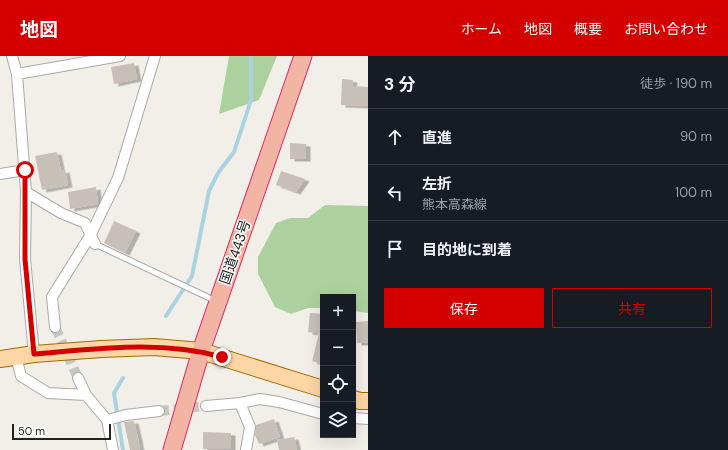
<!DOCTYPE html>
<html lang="ja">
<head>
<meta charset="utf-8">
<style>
	:root { --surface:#171b24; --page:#20242c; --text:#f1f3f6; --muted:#9ea1a6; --line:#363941; --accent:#d40000 }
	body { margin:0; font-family:"DM Sans","Noto Sans JP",sans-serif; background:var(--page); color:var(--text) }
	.controls { position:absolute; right:12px; bottom:12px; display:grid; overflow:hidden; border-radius:0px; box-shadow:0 4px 16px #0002 }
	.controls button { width:36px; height:36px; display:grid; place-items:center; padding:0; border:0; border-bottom:1px solid var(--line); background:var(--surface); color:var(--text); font:20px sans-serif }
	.scale { position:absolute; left:12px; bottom:10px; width:99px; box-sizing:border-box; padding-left:4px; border:2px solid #222; border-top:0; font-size:11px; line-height:14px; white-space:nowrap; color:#222; -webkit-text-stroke:3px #fff; paint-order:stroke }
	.stop { position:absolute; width:12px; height:12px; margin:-9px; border:3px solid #d40000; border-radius:50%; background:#fff }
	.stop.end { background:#d40000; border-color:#fff; box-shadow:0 1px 4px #0008 }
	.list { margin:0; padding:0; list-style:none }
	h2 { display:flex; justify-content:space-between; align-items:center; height:52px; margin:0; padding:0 16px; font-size:17px }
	h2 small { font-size:13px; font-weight:400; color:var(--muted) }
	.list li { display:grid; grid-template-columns:26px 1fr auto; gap:12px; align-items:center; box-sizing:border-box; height:56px; padding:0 16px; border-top:1px solid var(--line) }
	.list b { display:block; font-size:15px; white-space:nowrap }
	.list p { margin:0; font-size:13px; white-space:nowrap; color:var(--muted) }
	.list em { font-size:13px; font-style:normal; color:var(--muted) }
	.actions { display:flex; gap:8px; padding:12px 16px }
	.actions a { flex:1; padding:9px 0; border:1px solid var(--accent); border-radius:0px; text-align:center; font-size:14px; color:var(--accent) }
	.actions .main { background:var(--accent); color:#fff }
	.icon { flex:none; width:22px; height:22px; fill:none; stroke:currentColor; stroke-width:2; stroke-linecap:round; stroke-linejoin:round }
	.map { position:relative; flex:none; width:368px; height:394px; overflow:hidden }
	header { display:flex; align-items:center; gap:24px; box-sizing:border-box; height:56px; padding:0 20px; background:var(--accent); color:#fff }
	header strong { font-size:19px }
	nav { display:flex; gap:22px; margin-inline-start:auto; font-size:14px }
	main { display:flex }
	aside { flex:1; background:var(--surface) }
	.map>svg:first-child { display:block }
	.forest { fill:#add19e }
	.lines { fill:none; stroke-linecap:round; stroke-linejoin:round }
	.stream { stroke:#aad3df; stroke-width:4 }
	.building { fill:#c7bfb8; filter:url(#shadow) }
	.minor-tunnel { stroke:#c8c6c1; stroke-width:10; stroke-dasharray:10 5; stroke-linecap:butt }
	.service-casing { stroke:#a9a9a9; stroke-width:7 }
	.minor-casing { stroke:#a9a9a9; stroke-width:12 }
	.primary-casing { stroke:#a06b00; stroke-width:18 }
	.trunk-casing { stroke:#dc2a67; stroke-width:19 }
	.service { stroke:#fff; stroke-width:5 }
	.minor { stroke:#fff; stroke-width:10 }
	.primary { stroke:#fcd6a4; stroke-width:16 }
	.trunk { stroke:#f2b4a3; stroke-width:17 }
	.route { stroke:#d40000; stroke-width:5 }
	.labels { text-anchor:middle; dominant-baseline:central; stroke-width:3; stroke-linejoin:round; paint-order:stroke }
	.street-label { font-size:14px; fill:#222; stroke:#fff }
</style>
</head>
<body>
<header>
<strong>地図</strong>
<nav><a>ホーム</a><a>地図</a><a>概要</a><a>お問い合わせ</a></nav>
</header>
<main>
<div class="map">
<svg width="368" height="394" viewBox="0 0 368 394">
	<defs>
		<filter id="shadow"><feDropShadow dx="4.5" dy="2.5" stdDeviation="0" flood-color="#0004"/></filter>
	</defs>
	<rect width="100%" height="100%" fill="#f2efe9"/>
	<path class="forest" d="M229,0H277L259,44L219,58Z
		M325,149L368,150V257L353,255V241H323V252H308L291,258L275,251L258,218V201L276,167L290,162H308Z"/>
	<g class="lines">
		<path class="stream" d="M166,260L192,220L209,135L218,117L234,96L251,44V0
			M123,322L114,337L123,394"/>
	</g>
	<path class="building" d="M134,7L137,23L114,28L111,11Z
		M342,23L353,24L352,30L368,31V50L341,49Z
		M290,87L306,88V103H290Z
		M57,96L61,115L65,114L68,129L42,134L35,100Z
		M281,115L305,123L296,136L276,129Z
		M96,131L98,148L70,153L68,136Z
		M114,165L136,175L125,197L104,187Z
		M310,257L323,258V308L312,305L319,277L308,276Z
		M368,265V287H357L356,266Z
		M274,363L280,381L259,388L255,379L256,369Z
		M134,365L138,382L140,394H130L124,366Z
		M203,376L231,377V393H203Z
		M294,381L297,394H279L277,384Z"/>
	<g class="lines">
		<path class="minor-tunnel" d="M55,271L78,322
			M159,355L206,350"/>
		<g class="service-casing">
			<path id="service" d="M95,188L216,245"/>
		</g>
		<g class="minor-casing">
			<path id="minor" d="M12,0L17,18L26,136L61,157L85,167L95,188
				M17,18L120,0
				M0,118L25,114
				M26,136L25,203L34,298
				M55,271L52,241L90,180L118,122L155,0
				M16,301L21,320L48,337L86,339
				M78,322L86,339L107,364L126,359L159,355
				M240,347L250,371L246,394
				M206,350L240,347L260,343L279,346L323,358
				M353,362L368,363
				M107,364L113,394"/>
		</g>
		<g class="primary-casing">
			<path id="primary" d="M0,303L34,298L101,293L154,291L201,295L323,333
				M353,343L360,345H368"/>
		</g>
		<g class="trunk-casing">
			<path id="trunk" d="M172,394L201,295L303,0"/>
		</g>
		<use href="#service" class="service"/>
		<use href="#minor" class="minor"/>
		<use href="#primary" class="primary"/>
		<use href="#trunk" class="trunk"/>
	</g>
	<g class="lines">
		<path class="route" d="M25,114V203L34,298C96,293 161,284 222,301"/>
	</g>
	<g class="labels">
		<g class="street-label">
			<text transform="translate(235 196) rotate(-71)">国道443号</text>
		</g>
	</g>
</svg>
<div class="controls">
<button>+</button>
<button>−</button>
<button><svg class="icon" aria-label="locate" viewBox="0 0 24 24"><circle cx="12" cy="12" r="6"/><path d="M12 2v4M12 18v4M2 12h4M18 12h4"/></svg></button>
<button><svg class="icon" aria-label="layers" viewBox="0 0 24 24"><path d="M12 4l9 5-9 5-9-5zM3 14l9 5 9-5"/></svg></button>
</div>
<div class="scale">50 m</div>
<div class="stop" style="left:25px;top:114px"></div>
<div class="stop end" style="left:222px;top:301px"></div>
</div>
<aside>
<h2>3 分<small>徒歩 · 190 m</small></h2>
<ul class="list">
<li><svg class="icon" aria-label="ahead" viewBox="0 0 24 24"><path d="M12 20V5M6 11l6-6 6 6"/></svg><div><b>直進</b></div><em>90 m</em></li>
<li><svg class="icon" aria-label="left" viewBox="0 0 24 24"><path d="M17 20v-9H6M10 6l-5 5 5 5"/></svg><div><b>左折</b><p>熊本高森線</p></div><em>100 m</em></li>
<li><svg class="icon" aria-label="arrive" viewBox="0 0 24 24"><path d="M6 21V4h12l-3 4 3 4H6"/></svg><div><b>目的地に到着</b></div></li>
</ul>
<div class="actions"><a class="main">保存</a><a>共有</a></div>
</aside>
</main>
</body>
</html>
